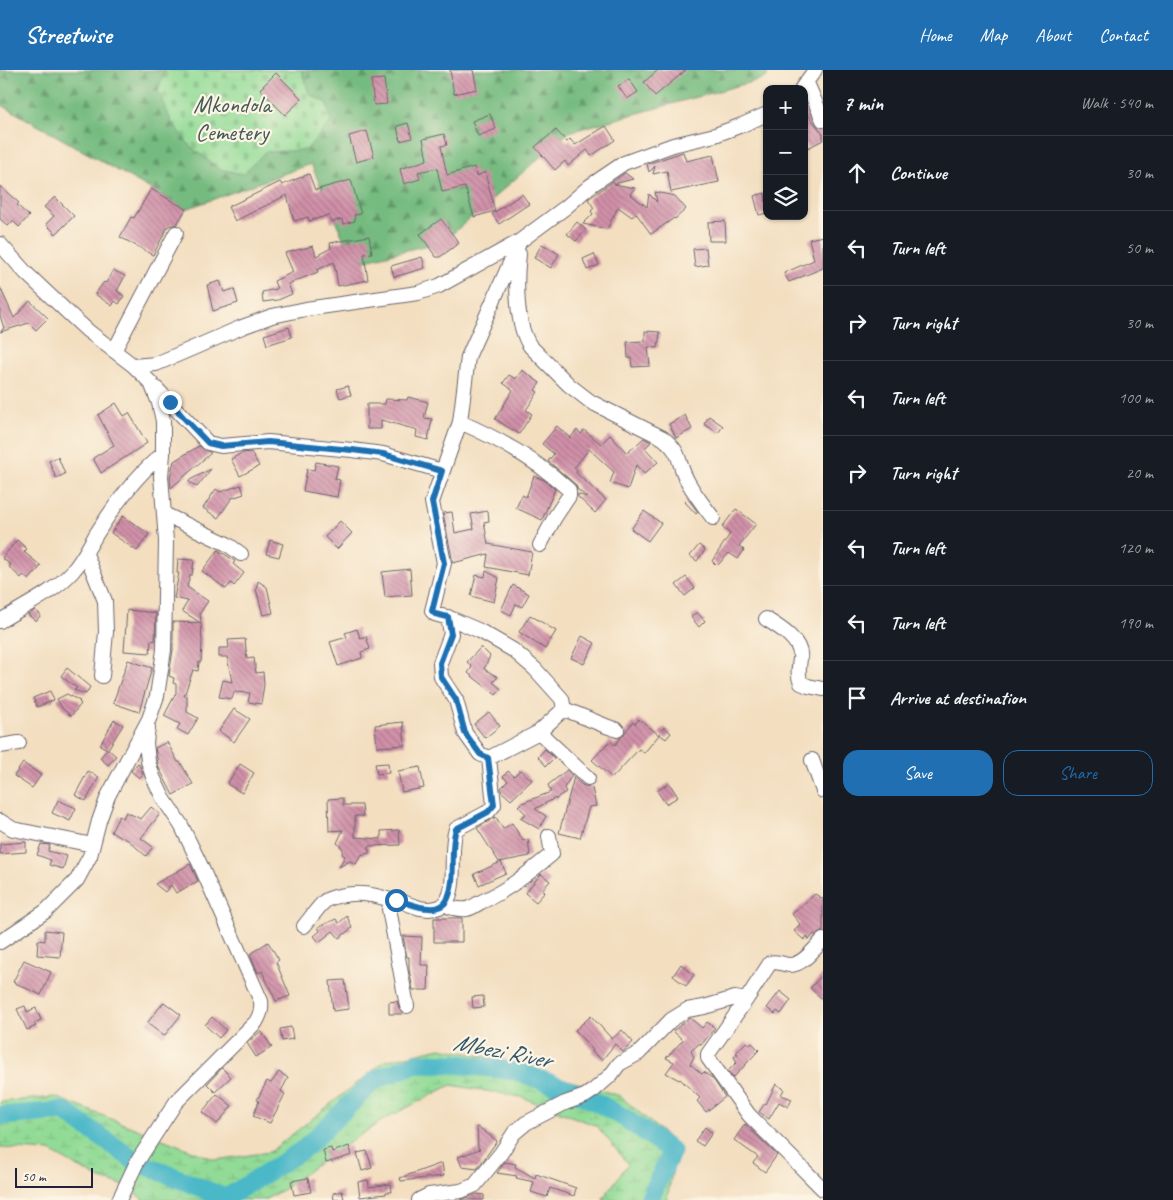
<!DOCTYPE html>
<html lang="en">
<head>
<meta charset="utf-8">
<style>
	:root { --surface:#171b24; --page:#20242c; --text:#f1f3f6; --muted:#9ea1a6; --line:#363941; --accent:#1f6fb2 }
	body { margin:0; font-family:Caveat,sans-serif; background:var(--page); color:var(--text) }
	.controls { position:absolute; right:15px; top:15px; display:grid; overflow:hidden; border-radius:10px; box-shadow:0 1px 4px #0004 }
	.controls button { width:45px; height:45px; display:grid; place-items:center; padding:0; border:0; border-bottom:1px solid var(--line); background:var(--surface); color:var(--text); font:25px sans-serif }
	.scale { position:absolute; left:15px; bottom:12px; width:78px; box-sizing:border-box; padding-left:5px; border:2px solid #22223b; border-top:0; font-size:14px; line-height:18px; white-space:nowrap; color:#22223b; -webkit-text-stroke:4px #fcf5e5; paint-order:stroke }
	.stop { position:absolute; width:15px; height:15px; margin:-11px; border:4px solid #1f6fb2; border-radius:50%; background:#fff }
	.stop.end { background:#1f6fb2; border-color:#fff; box-shadow:0 1px 5px #0008 }
	.list { margin:0; padding:0; list-style:none }
	h2 { display:flex; justify-content:space-between; align-items:center; height:65px; margin:0; padding:0 20px; font-size:21px }
	h2 small { font-size:16px; font-weight:400; color:var(--muted) }
	.list li { display:grid; grid-template-columns:32px 1fr auto; gap:15px; align-items:center; box-sizing:border-box; height:75px; padding:0 20px; border-top:1px solid var(--line) }
	.list b { display:block; font-size:19px; white-space:nowrap }
	.list em { font-size:16px; font-style:normal; color:var(--muted) }
	.actions { display:flex; gap:10px; padding:15px 20px }
	.actions a { flex:1; padding:11px 0; border:1px solid var(--accent); border-radius:15px; text-align:center; font-size:18px; color:var(--accent) }
	.actions .main { background:var(--accent); color:#fff }
	.icon { flex:none; width:28px; height:28px; fill:none; stroke:currentColor; stroke-width:2; stroke-linecap:round; stroke-linejoin:round }
	.map { position:relative; flex:none; width:823px; height:1130px; overflow:hidden }
	header { display:flex; align-items:center; gap:30px; box-sizing:border-box; height:70px; padding:0 25px; background:var(--accent); color:#fff }
	header strong { font-size:24px }
	nav { display:flex; gap:28px; margin-inline-start:auto; font-size:18px }
	main { display:flex }
	aside { flex:1; background:var(--surface) }
	.map>svg:first-child { display:block }
	.forest { fill:url(#forest-firs); stroke:#4c6e5d }
	.wetland { fill:url(#wetland-marsh); stroke:#5a7e68 }
	.cemetery { fill:url(#cemetery-stones); stroke:#5a7e68 }
	.lines { fill:none; stroke-linecap:round; stroke-linejoin:round }
	.river { stroke:#4cb8c8; stroke-width:19 }
	.building { fill:url(#building-back-hatch) }
	.minor-casing { stroke:#6b646a; stroke-width:16 }
	.minor { stroke:#fff; stroke-width:14 }
	.route { stroke:#1f6fb2; stroke-width:6 }
	.labels { text-anchor:middle; dominant-baseline:central; stroke-width:4.5; stroke-linejoin:round; paint-order:stroke }
	.park-label { font-size:24px; fill:#445a56; stroke:#fcf5e5 }
	.water-label { font-size:25px; font-style:italic; fill:#31566c; stroke:#fcf5e5 }
</style>
</head>
<body>
<header>
<strong>Streetwise</strong>
<nav><a>Home</a><a>Map</a><a>About</a><a>Contact</a></nav>
</header>
<main>
<div class="map">
<svg width="823" height="1130" viewBox="0 0 823 1130">
	<defs>
		<pattern id="forest-firs" width="22" height="20" patternUnits="userSpaceOnUse" patternTransform="scale(1.25)"><rect width="22" height="20" fill="#75bb7f"/><path d="M5 1l3.5 6h-7zM16 11l3.5 6h-7z" fill="#609869"/></pattern>
		<pattern id="wetland-marsh" width="20" height="14" patternUnits="userSpaceOnUse" patternTransform="scale(1.25)"><rect width="20" height="14" fill="#92db96"/><path d="M1 5h8M5 5V1M11 12h8M15 12V8" fill="none" stroke="#7ebc82"/></pattern>
		<pattern id="cemetery-stones" width="16" height="16" patternUnits="userSpaceOnUse" patternTransform="scale(1.25)"><rect width="16" height="16" fill="#92db96"/><path d="M2 7V4a2 2 0 0 1 4 0v3zM10 15v-3a2 2 0 0 1 4 0v3z" fill="#7ebc82"/></pattern>
		<pattern id="building-back-hatch" width="6" height="6" patternUnits="userSpaceOnUse" patternTransform="scale(1.25)"><rect width="6" height="6" fill="#d191a9"/><path d="M-1 5l2 2M0 0l6 6M5-1l2 2" fill="none" stroke="#a9768b"/></pattern>
	</defs>
	<rect width="100%" height="100%" fill="#fcf5e5"/>
	<filter id="ink" filterUnits="userSpaceOnUse"><feTurbulence type="fractalNoise" baseFrequency=".02" numOctaves="2"/><feDisplacementMap in="SourceGraphic" scale="10" xChannelSelector="R" yChannelSelector="G"/><feConvolveMatrix kernelMatrix="1 2 1 2 8 2 1 2 1" color-interpolation-filters="sRGB"/></filter>
	<filter id="wash" filterUnits="userSpaceOnUse"><feTurbulence type="fractalNoise" baseFrequency=".0096" numOctaves="4" result="noise"/><feDisplacementMap in="SourceGraphic" scale="20" xChannelSelector="R" yChannelSelector="G"/><feGaussianBlur stdDeviation="1.12" result="paint"/><feColorMatrix in="noise" values="0 0 0 0 0 0 0 0 0 0 0 0 0 0 0 0 0 1.4 0 .05"/><feComposite in="paint" operator="in"/></filter>
	<g filter="url(#wash)">
		<rect width="100%" height="100%" fill="#f3dec0"/>
		<path class="forest" d="M0,0H769L766,8L569,62L444,171L354,193L311,94L186,139L0,34Z"/>
		<path class="wetland" d="M440,978L499,989L620,1026L678,1076L667,1128L666,1130H602L628,1094L597,1056L521,1027L451,1015L383,1050L319,1093L284,1119L264,1130H144L126,1116L100,1109L50,1081L0,1078V1032L55,1027L216,1090L270,1082L385,991Z"/>
		<path class="cemetery" d="M165,0H302L309,24L327,33L331,52L306,80L265,82L243,104L219,99L191,77L172,53L158,20Z"/>
		<g class="lines">
			<path class="river" d="M0,1046L64,1041L135,1091L226,1128L304,1079L375,1010L417,993L456,994L517,1001L585,1026L623,1047L672,1081L649,1130"/>
		</g>
		<g id="blocks">
			<path class="building" d="M450,0H473L477,19L454,24Z
				M658,0H686L655,26L644,12Z
				M276,3L302,29L285,45L260,19Z
				M384,9L387,34L374,35L371,10Z
				M629,9L638,22L627,29L618,16Z
				M804,40L823,64V70L808,78L804,71Z
				M490,44L496,59L478,66L472,51Z
				M408,53L412,68L400,71L397,56Z
				M606,56L615,70L591,86L587,80L568,96L565,91L555,100L535,77L556,60L567,72L570,69L575,75Z
				M367,61L374,87L356,92L349,66Z
				M444,64L447,75L441,76L447,105L474,97L477,106L485,102L495,141L474,147L465,117L442,122L437,98L418,102L420,109L404,114L400,99L427,90L423,69Z
				M683,82L686,91L713,85L719,112L671,122L667,101L653,104L655,96L649,102L647,94Z
				M625,103L633,109L614,114L635,118L630,124L647,137L649,124L657,132L655,122L675,126L686,139L675,149L674,148L651,164L636,143L632,147L618,137L607,159L583,154L593,144L591,141L594,138L588,129Z
				M309,104L315,120L351,110L361,144L354,145L355,151L343,154L342,149L331,152L329,145L309,151L308,147L294,151L287,125L235,151L228,137L280,112L282,115Z
				M0,116L19,133L17,135L29,146L19,157L13,151L8,156L0,149Z
				M151,119L186,139L177,154L168,156L153,185L120,167L131,147L134,148Z
				M765,123L767,143L759,145L754,126Z
				M522,124L529,134L499,154L492,144Z
				M55,127L74,146L56,164L46,154L54,146L44,137Z
				M441,149L459,173L440,187H436L420,164Z
				M725,151L726,171H709L708,152Z
				M577,152L586,160L576,171L567,164Z
				M369,166L372,183L364,184L368,210L338,216L334,192L317,200L318,202L288,214L292,224L278,230L263,232L262,222L277,219L274,211L293,202L285,183L313,176L316,186L331,178L330,173Z
				M823,166V198L789,212L784,203L814,190L809,169Z
				M542,174L559,184L551,198L534,188Z
				M706,178L708,195L695,197L693,179Z
				M594,184L599,195L587,200L583,189Z
				M422,187L425,198L394,207L391,196Z
				M113,200L125,206L117,221L124,226L119,234L115,231L112,236L95,224L104,212L106,213Z
				M220,211L224,222L234,219L238,233L213,241L207,215Z
				M0,217L14,248L30,231L48,248L36,260L29,253L0,262L4,258L0,246Z
				M289,257L292,267L267,275L264,265Z
				M645,261L660,262L658,278L648,277L650,296L632,297L631,288H628L627,272L645,271Z
				M522,300L540,313L535,320L538,322L526,340L532,344L519,364L495,349L513,320L503,313L509,305L516,309Z
				M348,316L351,325L340,328L337,319Z
				M408,327L428,332L424,348L432,349L428,370L416,367L417,360L381,350V359H367V334H385L386,329L407,330Z
				M116,333L124,346L129,343L147,373L101,403L93,388L114,375L98,345Z
				M685,345L692,359L676,368L669,354Z
				M709,346L723,356L718,363L704,354Z
				M557,356L570,368L577,360L581,364L584,360L601,374L610,365L627,383L644,368L651,372L645,378L658,392L644,404L636,395L628,419L610,413L614,402L589,379L574,398L577,400L576,403L606,430L595,443L578,427V424L588,428L578,420L575,414L548,391L554,384L542,374Z
				M199,376L211,383L171,418L170,407L174,391Z
				M251,382L259,396L240,406L231,389L242,383Z
				M58,387L65,404L56,408L49,391Z
				M316,392L338,396L335,409L340,410L337,427L303,421L307,399L314,400Z
				M211,399L197,417L188,411Z
				M534,406L544,410L555,419L542,450L516,438L522,425L526,427Z
				M241,415L244,424L232,428L218,448L203,438L216,419L220,422Z
				M688,429L698,442L696,444L685,432Z
				M736,439L756,454L739,476L744,480L738,489L729,483L717,496L712,491L730,464L722,457Z
				M488,441L489,451L484,452L488,474L532,482L528,505L486,497L488,484L453,493L443,443L452,442L455,463L474,459L471,444Z
				M644,441L661,453L648,471L631,459Z
				M123,446L149,464L137,481L111,463Z
				M340,451L352,463L337,479L325,467Z
				M17,470L27,479L24,482L41,496L29,510L23,505L21,508L9,497L11,495L2,488Z
				M270,470L283,474L279,487L266,484Z
				M699,475L705,480L697,491L690,486Z
				M218,480L235,491L233,494L244,503L234,516L231,513L226,519L202,501Z
				M178,489L194,490L192,505H190L187,517L208,531L200,543L201,553L182,541L188,531L174,528L179,503H177Z
				M410,499L412,525L385,527L382,502Z
				M486,501L499,508L494,532L471,526L476,505L485,507Z
				M686,507L695,518L685,526L676,515Z
				M258,511L267,517L273,543L263,545L256,519Z
				M513,515L529,524L522,537L516,534L511,545L501,540Z
				M35,540L41,545L36,551L28,545Z
				M127,540L156,543L155,571L151,570L150,583L124,581Z
				M697,542L705,551L699,557L691,547Z
				M530,545L556,561L545,579L519,562Z
				M173,552L201,553L202,572L201,592H199L198,601L193,600L184,626H187V642L198,648L188,665L177,659L180,654L164,646L176,623V614L173,613L174,608L169,606L173,580Z
				M357,559L360,568L366,566L370,579L361,582L362,588L338,596L330,572L347,567L345,563Z
				M582,566L595,573L584,594L571,588Z
				M245,569L247,589L254,588L256,603L263,602L264,615L261,634L248,632L250,623L234,622L232,629L219,627L223,610L232,612L227,587H219V578H229L228,570Z
				M481,577L490,586L484,599L498,607L493,612L501,619L496,625L468,603L472,597L467,592Z
				M128,590L152,598L139,642L113,633Z
				M67,598L90,617L86,624L74,620L77,618L61,606Z
				M50,621L54,630L37,637L33,628Z
				M67,624L80,631L79,632L81,634L71,646L62,638L57,629Z
				M234,639L250,649L234,672L219,661Z
				M489,642L500,656L485,668L474,654Z
				M639,649L659,665L644,683L639,679L612,708L592,690L610,671L615,675L633,652L635,654Z
				M114,650L123,655L108,679L116,686L108,695L100,688L107,679L100,675Z
				M403,652L405,675L377,677L375,655Z
				M664,657L671,663L666,669L659,664Z
				M167,672L178,692H180L193,714L173,725L159,698L155,678Z
				M545,679L554,688L546,696L538,687Z
				M23,693L41,705L32,718L14,706Z
				M138,693L140,696L143,704L139,708L131,701Z
				M388,693L389,703L377,704L375,694Z
				M240,694L254,703L242,723L227,714Z
				M420,697L424,718L402,722L398,701Z
				M520,700L532,710L511,730L501,721V718L508,711L503,707L508,701L514,706Z
				M567,700L572,705L564,718L566,722L559,726L556,730L555,728L535,739L546,746L539,759L520,748L526,744L518,736L522,733L551,722L548,715Z
				M88,701L99,707L86,731L75,725Z
				M574,707L582,715L592,718L596,736L589,737L580,768L559,763Z
				M669,713L678,727L666,734L657,721Z
				M343,728V735H362L363,746H355V767L381,769V761L399,760L400,775L369,776V783L361,785L356,794L350,791L339,797L345,786L342,784L343,779L337,773L343,760L329,761L328,729Z
				M58,730L76,738L70,751L52,743Z
				M151,737L160,744L141,768L153,777L146,786L128,770L111,762L119,746L123,748L126,742L141,749Z
				M496,747L503,759L512,753L523,771L528,769L530,786L499,792L477,758Z
				M26,772V782L0,784V774Z
				M41,774L50,775L48,781L67,786L63,799L49,795L51,790L37,785Z
				M501,792L506,803L479,815L474,804Z
				M190,794L198,811L176,823L171,815L165,822L155,814Z
				M541,804L550,811L542,820L545,822L536,832L525,823Z
				M815,824L823,829V861L816,865L814,864L809,870L807,866L804,870L794,861L800,854L792,844Z
				M347,846L352,858L339,868L333,861L319,872L314,866L320,861L318,857L336,849L339,853Z
				M434,848H462V872H434Z
				M45,860L62,862L60,887L37,885L38,870L45,871Z
				M403,866L422,867L421,895H429L428,920H413L409,899V887H407Z
				M268,872L279,890L276,892L290,926L276,931L262,901L258,903L250,884Z
				M24,890L51,902L41,925L13,912Z
				M681,894L694,905L686,916L673,906Z
				M823,904V930L810,918Z
				M345,910L349,939L333,941L330,911Z
				M780,921L791,930L781,944L777,941L775,944L767,938Z
				M483,926L484,937L473,938L472,927Z
				M397,931L399,938L402,944H389V932Z
				M164,932L181,945L164,966L147,953Z
				M25,936L27,942L36,938L41,950L34,953L36,956L27,960L17,939Z
				M591,946L612,969L622,960L633,972L623,982L615,974L602,990L592,982L593,980L575,960Z
				M212,947L226,960L219,968L205,955Z
				M690,948L702,958L707,952L715,958L701,975L700,973L691,981L694,987L690,994L702,1004L704,1002L713,1009L725,1027L706,1042L697,1031L700,1028L680,1009L679,1010L666,1003L674,992L666,988L683,970L673,961Z
				M291,957L293,969L282,971L280,959Z
				M261,961L272,977L256,987L247,973Z
				M746,972L750,975L752,973L759,980L733,1008L728,1001L737,992L734,987L738,984L736,983Z
				M222,998L231,1007L215,1022L207,1014Z
				M279,1002L288,1008L281,1021L285,1024L270,1053L253,1046L259,1031L257,1030L267,1011L271,1013Z
				M776,1014L784,1019L781,1025L792,1029L788,1037L779,1032L769,1049L759,1042L765,1033L766,1034Z
				M217,1024L232,1036L217,1054L202,1042Z
				M745,1054L777,1085L765,1102L753,1093L758,1087L734,1070Z
				M477,1056L497,1071L477,1099L462,1097L458,1087L480,1079L478,1078Z
				M705,1057L712,1063L703,1076L695,1071Z
				M349,1076L352,1085L326,1093L323,1080L331,1078L332,1082Z
				M367,1081L372,1098L362,1101L357,1083Z
				M505,1092L516,1094L515,1097L535,1108L536,1104L576,1118L574,1126L550,1118L547,1127L531,1122L534,1112L516,1108L517,1106L497,1103Z
				M442,1093L444,1106L401,1111L400,1108Z
				M308,1108L311,1122L294,1125L291,1111Z
				M368,1110L369,1117L391,1114L392,1122H386V1124L360,1127L358,1112Z
				M342,1121L344,1129L334,1130L333,1123Z
				M477,1124L484,1125V1130H460Z"/>
		</g>
	</g>
	<g filter="url(#ink)">
		<use href="#blocks" fill-opacity="0" stroke="#6b646a" stroke-width="1"/>
		<g class="lines">
			<g class="minor-casing">
				<path id="minor" d="M807,13L823,50
					M802,18L815,0
					M0,174L26,203L63,238L88,261L134,296L151,313L159,333L163,351V384L161,406L166,471L164,580L157,626L149,649L108,726L99,751L90,786L77,810L46,841L0,872
					M519,184C516,210 515,253 530,276L569,315L591,332L663,368C684,385 676,392 688,412C695,425 704,436 713,448
					M114,281L176,163
					M134,296L156,294L242,257L272,246L306,239L418,223L439,216L520,171L566,137L590,116L624,93L673,75L715,65L742,55L767,44
					M156,318L208,373L221,376L268,372L352,380L383,384L442,401
					M460,352C499,369 537,390 569,420V426L555,447L540,475
					M164,444L227,474L241,484
					M86,484L105,531L106,562L102,606
					M448,547L451,564L440,593L441,607L456,630L465,663L480,684L489,688
					M766,549C779,557 803,571 800,589C799,597 797,605 801,613L808,616L823,619
					M0,551C24,536 53,523 72,502C83,490 89,476 97,463C114,436 138,403 163,384
					M564,639L606,656L617,660
					M539,662L588,708
					M0,676L19,673
					M812,690L823,721
					M0,751L13,759L93,775
					M444,834C451,838 459,840 467,839C472,838 477,834 481,832C508,820 530,802 552,784L549,766
					M304,856C311,848 317,838 325,831C329,828 334,827 339,826C358,821 375,824 393,831
					M823,870C815,878 803,895 790,895C782,895 778,890 770,893L746,930L708,984V988L749,1045L823,1119
					M407,936L389,839L392,833L395,830H398C405,833 413,836 420,838C430,840 444,839 448,829C457,811 449,780 456,759L488,742L494,735L489,688L539,662L564,639L562,629L535,599L513,580L480,561L452,549L435,544L432,541L444,493L432,432L460,352L468,287L520,171
					M119,1130L137,1092L176,1032L256,952C260,945 262,940 261,931L199,792L181,755L163,728L153,707L148,691L146,673L148,657
					M419,1130L429,1125L461,1121L475,1115L501,1083L514,1063L526,1053L565,1033L585,1026L594,1020L611,1005L619,994L639,983L671,950L687,940L704,937L735,928L746,930"/>
			</g>
			<use href="#minor" class="minor"/>
		</g>
	</g>
	<g class="lines" filter="url(#ink)">
		<path class="route" d="M170,332L183,347L208,373L221,376L268,372L352,380L383,384L442,401L432,432L444,493L432,541L435,544L448,547L451,564L440,593L441,607L456,630L465,663L480,684L488,688L494,735L488,742L456,759C449,781 457,807 448,828C445,836 437,839 429,838C417,838 407,832 396,830"/>
	</g>
	<g class="labels">
		<g class="park-label">
			<text x="232" y="34">Mkondola<tspan x="232" dy="28">Cemetery</tspan></text>
		</g>
		<g class="water-label">
			<text transform="translate(502 981) rotate(11)">Mbezi River</text>
		</g>
	</g>
</svg>
<div class="controls">
<button>+</button>
<button>−</button>
<button><svg class="icon" aria-label="layers" viewBox="0 0 24 24"><path d="M12 4l9 5-9 5-9-5zM3 14l9 5 9-5"/></svg></button>
</div>
<div class="scale">50 m</div>
<div class="stop" style="left:396px;top:830px"></div>
<div class="stop end" style="left:170px;top:332px"></div>
</div>
<aside>
<h2>7 min<small>Walk · 540 m</small></h2>
<ul class="list">
<li><svg class="icon" aria-label="ahead" viewBox="0 0 24 24"><path d="M12 20V5M6 11l6-6 6 6"/></svg><div><b>Continue</b></div><em>30 m</em></li>
<li><svg class="icon" aria-label="left" viewBox="0 0 24 24"><path d="M17 20v-9H6M10 6l-5 5 5 5"/></svg><div><b>Turn left</b></div><em>50 m</em></li>
<li><svg class="icon" aria-label="right" viewBox="0 0 24 24"><path d="M7 20v-9h11M14 6l5 5-5 5"/></svg><div><b>Turn right</b></div><em>30 m</em></li>
<li><svg class="icon" aria-label="left" viewBox="0 0 24 24"><path d="M17 20v-9H6M10 6l-5 5 5 5"/></svg><div><b>Turn left</b></div><em>100 m</em></li>
<li><svg class="icon" aria-label="right" viewBox="0 0 24 24"><path d="M7 20v-9h11M14 6l5 5-5 5"/></svg><div><b>Turn right</b></div><em>20 m</em></li>
<li><svg class="icon" aria-label="left" viewBox="0 0 24 24"><path d="M17 20v-9H6M10 6l-5 5 5 5"/></svg><div><b>Turn left</b></div><em>120 m</em></li>
<li><svg class="icon" aria-label="left" viewBox="0 0 24 24"><path d="M17 20v-9H6M10 6l-5 5 5 5"/></svg><div><b>Turn left</b></div><em>190 m</em></li>
<li><svg class="icon" aria-label="arrive" viewBox="0 0 24 24"><path d="M6 21V4h12l-3 4 3 4H6"/></svg><div><b>Arrive at destination</b></div></li>
</ul>
<div class="actions"><a class="main">Save</a><a>Share</a></div>
</aside>
</main>
</body>
</html>
